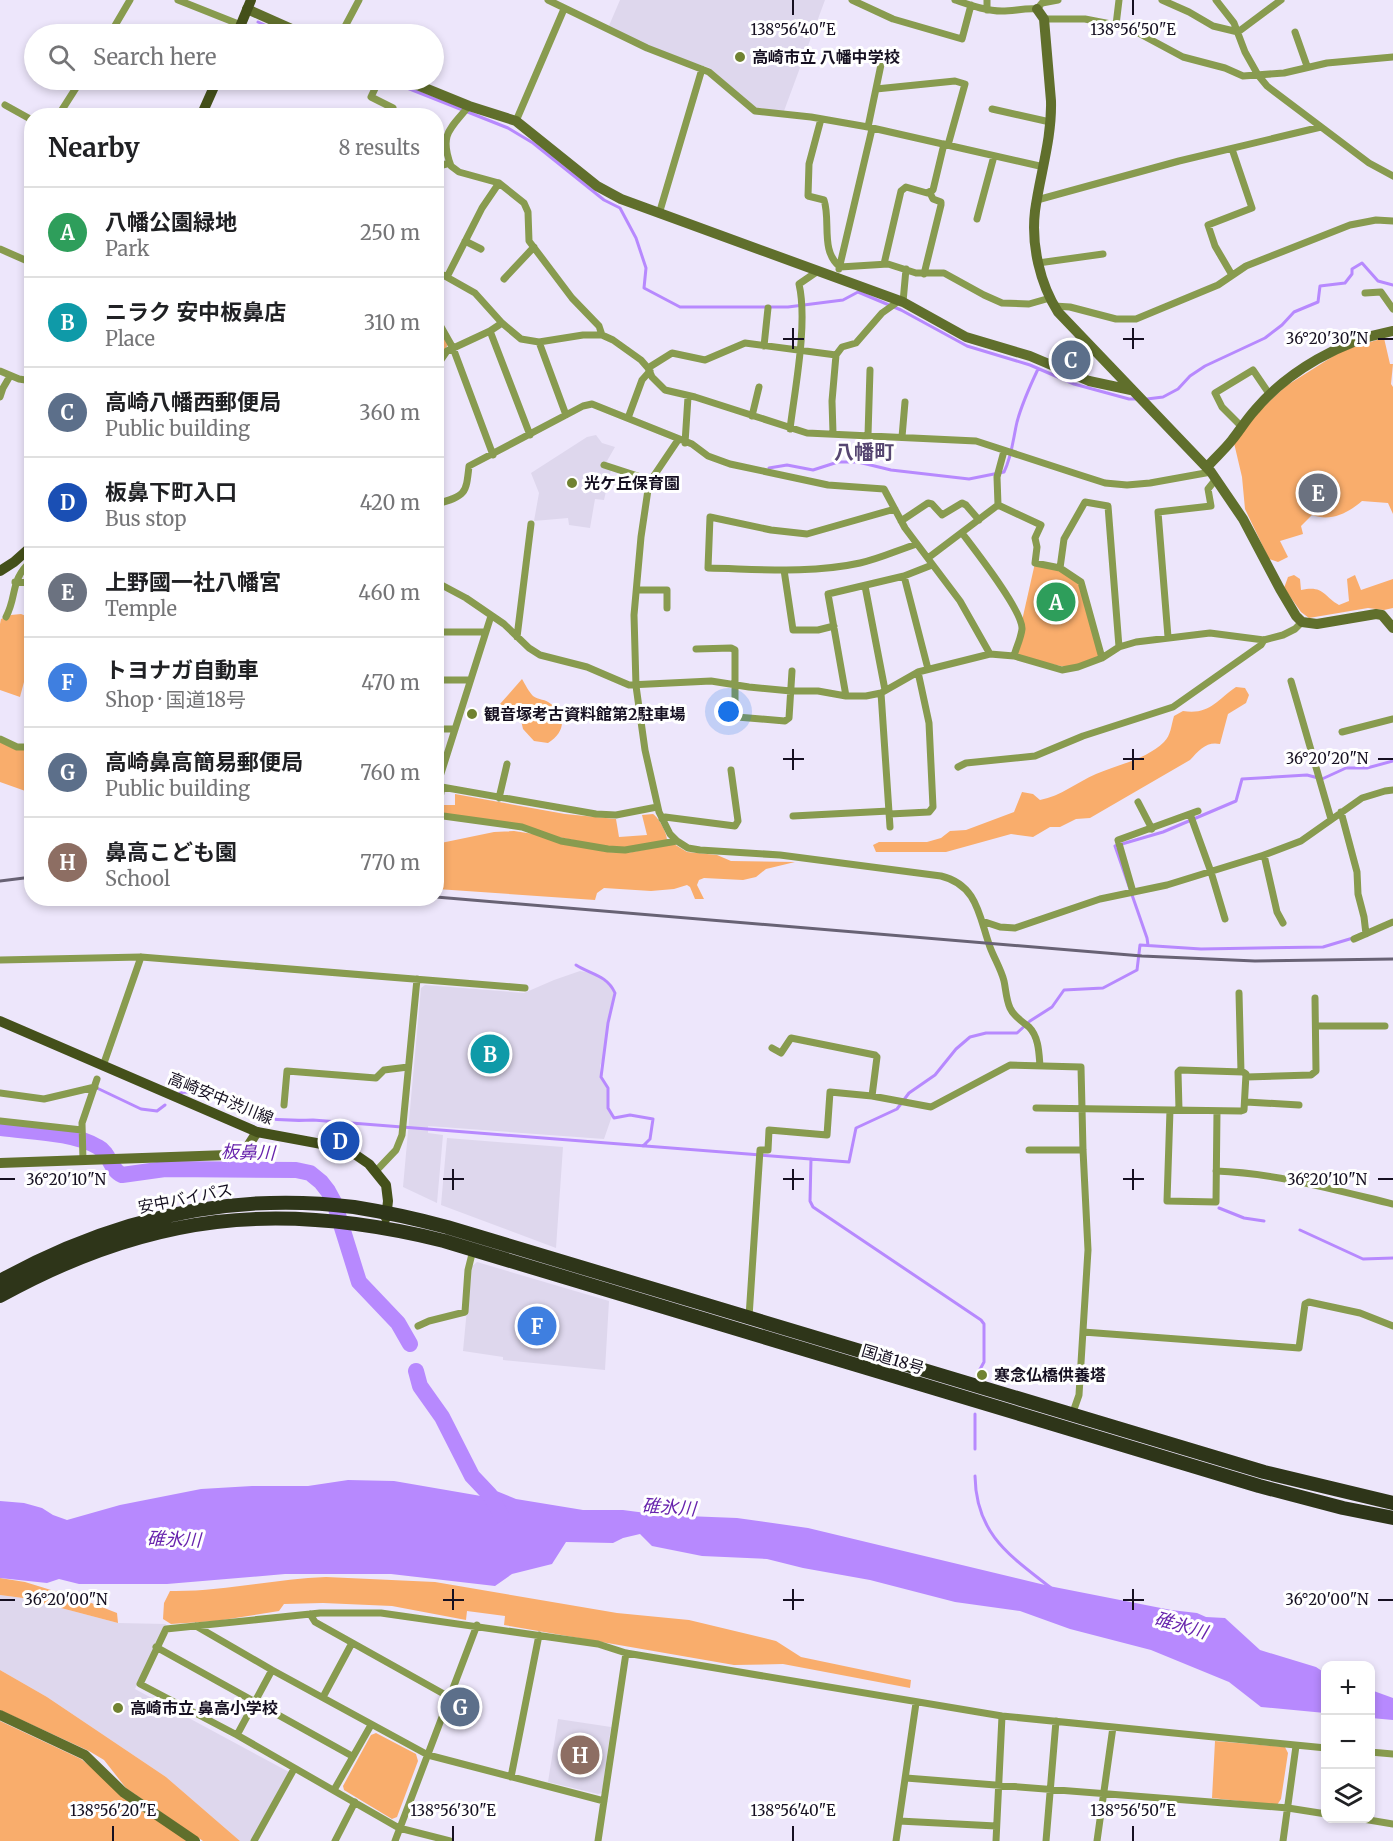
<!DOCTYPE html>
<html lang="en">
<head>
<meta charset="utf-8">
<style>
	:root { --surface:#fff; --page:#f2f2f2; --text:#202124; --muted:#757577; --line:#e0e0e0; --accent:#0f766e }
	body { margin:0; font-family:Merriweather,"Noto Sans JP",serif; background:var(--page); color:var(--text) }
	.controls { position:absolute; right:18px; bottom:18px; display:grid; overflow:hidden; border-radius:12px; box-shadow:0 3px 9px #0003 }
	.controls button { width:54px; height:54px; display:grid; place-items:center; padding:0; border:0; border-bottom:2px solid var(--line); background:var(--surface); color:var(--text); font:30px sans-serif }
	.you { position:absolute; left:729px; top:712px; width:21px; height:21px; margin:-15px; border:4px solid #fff; border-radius:50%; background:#1a73e8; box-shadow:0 0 0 9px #1a73e833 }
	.badge { display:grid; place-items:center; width:39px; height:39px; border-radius:50%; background:var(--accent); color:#fff; font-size:20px; font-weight:700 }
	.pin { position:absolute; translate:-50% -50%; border:3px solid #fff; box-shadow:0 2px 6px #0006 }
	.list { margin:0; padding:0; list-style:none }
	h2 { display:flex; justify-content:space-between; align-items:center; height:78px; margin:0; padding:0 24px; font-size:26px }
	h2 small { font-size:20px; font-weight:400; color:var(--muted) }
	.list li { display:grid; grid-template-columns:39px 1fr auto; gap:18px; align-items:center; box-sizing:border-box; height:90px; padding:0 24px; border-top:2px solid var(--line) }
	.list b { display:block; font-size:22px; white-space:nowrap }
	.list p { margin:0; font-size:20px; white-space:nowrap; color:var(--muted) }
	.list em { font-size:20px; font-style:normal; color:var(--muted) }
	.icon { flex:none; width:33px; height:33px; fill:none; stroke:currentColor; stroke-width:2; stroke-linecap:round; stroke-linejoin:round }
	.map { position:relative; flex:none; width:1393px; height:1841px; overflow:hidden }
	.search { position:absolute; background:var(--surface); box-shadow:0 3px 9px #0003; left:24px; top:24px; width:420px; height:66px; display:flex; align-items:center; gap:15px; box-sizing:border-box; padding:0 21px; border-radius:33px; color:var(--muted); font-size:22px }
	.panel { position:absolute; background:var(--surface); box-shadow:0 3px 9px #0003; left:24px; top:108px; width:420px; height:798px; border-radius:24px }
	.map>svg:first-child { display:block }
	.built { fill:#ded7ed }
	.green { fill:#f9ad6c }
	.water { fill:#b789fe }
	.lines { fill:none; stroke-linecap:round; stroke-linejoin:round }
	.stream { stroke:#b789fe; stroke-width:3 }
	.river { stroke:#b789fe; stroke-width:16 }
	.street { stroke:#889b4f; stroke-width:7 }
	.secondary { stroke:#606f2c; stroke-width:10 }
	.primary { stroke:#44501a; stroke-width:10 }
	.highway { stroke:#2e3519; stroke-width:14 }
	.rail { stroke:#686274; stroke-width:3 }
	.ticks { fill:none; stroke:#161021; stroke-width:2 }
	.poi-dot { fill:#708231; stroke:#fff; stroke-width:2 }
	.labels { text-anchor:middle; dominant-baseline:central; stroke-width:6; stroke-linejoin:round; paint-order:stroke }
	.poi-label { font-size:16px; font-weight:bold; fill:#161021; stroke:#fff; text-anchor:start }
	.street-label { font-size:16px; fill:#161021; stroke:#fff }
	.water-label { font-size:18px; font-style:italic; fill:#6824ad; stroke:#fff }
	.quarter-label { font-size:20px; font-weight:bold; fill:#564671; stroke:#fff }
	.ticks-label { font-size:15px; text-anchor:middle; fill:#161021; stroke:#fff; stroke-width:6; stroke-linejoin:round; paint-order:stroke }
</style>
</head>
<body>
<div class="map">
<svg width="1393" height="1841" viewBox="0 0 1393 1841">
	<rect width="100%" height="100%" fill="#ede6fb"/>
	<path class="built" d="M620,0H825L784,111L756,108L710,68L646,47L608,28Z
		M596,435L602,443L615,447L603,468L611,470L604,500L595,499L590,528L569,525L568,518L534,521L539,493L531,473L587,437Z
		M580,971L596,974L613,988L615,992L607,1023L604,1055L600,1066V1078L607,1088L608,1108L612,1116L604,1139L428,1126V1133L443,1135L437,1203L403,1187L421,988L425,985L524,993L554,980Z
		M447,1138L563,1147L556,1248L441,1205Z
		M477,1262L609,1301L605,1370L503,1360V1357L463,1351L471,1267Z
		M0,1595L23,1598L118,1623L166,1624L135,1689L289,1772L250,1841H240L166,1777L47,1697L0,1670Z
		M558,1719L611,1727L602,1793L598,1794L548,1782Z"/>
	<path class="green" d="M437,322L448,345L437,360Z
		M1384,338L1390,364H1393L1391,384L1393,387V514L1388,503L1362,501C1348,513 1331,522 1312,515L1301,526L1303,534L1280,541L1288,557L1278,562L1269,559L1245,509L1242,477L1234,443L1258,412L1286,386L1343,350Z
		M1035,563L1060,568L1081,582L1102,658L1070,668L1014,656Z
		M1294,575L1300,579L1301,590C1324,585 1323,596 1339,605L1349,601L1347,579L1355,575L1361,590L1393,579V608L1384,610L1368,608L1309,618L1301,612L1284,588L1288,577Z
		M21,614L31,618V682H24L20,697L0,690V624L1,619L11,615Z
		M522,679C525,684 529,692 533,696C538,700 546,699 551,704C567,717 565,732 548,743L534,741L523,729L520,716L500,704Z
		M1236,687L1245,688L1249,695L1246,703L1228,714L1220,744C1207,741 1199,750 1190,760L1090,818L1076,819L1060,827H1050L1033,837L1011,834L946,852H876L873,845L879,842H927L941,838L950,831L966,830L1014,812L1022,792L1033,794L1040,800C1061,796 1077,782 1096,774C1117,765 1147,759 1164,742C1171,735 1171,726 1174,716L1183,711C1209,715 1216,701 1236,687Z
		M0,742L17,750H31V793L0,782Z
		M455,794L565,814L616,819L619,837L647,835L642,815L653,814C659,818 667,833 667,840L624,848L608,847L443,814L440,810L441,805H455Z
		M514,831L540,835L559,842L607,852L627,853L674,844L687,852L717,855L731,861L795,862L766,869L756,877L743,880L704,878L699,880L697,885L704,899H695L690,887L687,885L674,889L651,891L604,888L597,893L595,900L437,889L436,844L494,832Z
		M326,1577L435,1582L617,1613L689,1620L776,1641L801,1657L911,1680L910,1688L783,1664L734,1665L504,1625L505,1616L467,1611L466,1620L392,1606L323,1603L284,1604L279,1611L216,1621L171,1624L163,1619L164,1603L170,1591C222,1592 274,1579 326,1577Z
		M0,1578L25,1582L64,1594L63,1598L74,1601L76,1597L117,1613L118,1623L23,1598L0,1595Z
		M0,1670L47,1697L166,1777L240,1841H203L126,1788L104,1760L89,1751L0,1710Z
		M0,1721L81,1759L187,1841H0Z
		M376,1733L416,1754L418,1761L397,1817L392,1819L344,1790L343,1786L371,1735Z
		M1215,1741L1285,1747L1288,1753L1281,1799L1277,1805L1212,1798Z"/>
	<path class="water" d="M348,1480L394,1481L481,1496L490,1495L494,1490L516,1499L583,1510H623L661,1515L737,1518L808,1528L1049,1586L1171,1610L1197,1613L1206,1617L1225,1618L1260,1650L1316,1667L1325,1673V1713L1261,1707L1229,1682L1151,1650L1070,1629L1020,1611L955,1602L870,1580L803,1568L767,1559L702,1556L652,1546L640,1534L623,1538L613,1543L566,1542L552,1564L512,1574L495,1586L391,1574H285L167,1584H79L59,1579L47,1583L0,1578V1501L24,1503L42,1508L53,1515L67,1520L120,1505L201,1489L252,1486H308Z
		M1371,1690L1393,1698V1720L1371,1718Z"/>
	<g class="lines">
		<path class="stream" d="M258,22L285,34
			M387,80L508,128L533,143L604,200L620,208L636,238L646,268L644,288L680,307H788L843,300L858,292L901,310L967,346L1030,365L1074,384L1129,399H1138
			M1147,399L1163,397L1178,389L1190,376L1205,366L1265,338L1282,325L1294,312L1318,302L1320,286L1345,283L1352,274V269L1362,263L1378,281L1393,285
			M769,468L787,465L813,470L838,462H858L891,470L969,479L1004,472C1012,456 1013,439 1017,422C1022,403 1030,386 1038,369
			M1148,945L1147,938L1115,846L1163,832L1236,801L1242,779L1307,775L1322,779L1346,768H1367L1393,761
			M576,965C590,974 607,975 615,993L608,1023L601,1077L608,1088V1108L614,1118L630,1115L653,1119L650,1139L643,1146
			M99,1089L141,1109L157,1111L165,1105
			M180,1093C202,1087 232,1112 256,1117C275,1120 294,1121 313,1120L849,1162L856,1128L897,1109L909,1093L935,1075L956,1049L970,1037L986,1033H1017L1030,1021L1052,1007L1064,990L1103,988L1137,970L1140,945L1201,949L1323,947L1353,938
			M811,1159L810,1201L813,1207L981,1320L984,1324V1362L978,1373
			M1219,1208L1244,1218L1264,1221
			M1300,1230L1363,1259L1393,1258
			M975,1414V1449
			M975,1476C976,1534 1009,1555 1051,1588"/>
		<path class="river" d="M0,1128C29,1132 73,1132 98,1147C110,1153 110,1170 122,1175L165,1169L296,1170L310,1173L321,1182L328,1191L334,1202L359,1282L398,1323L410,1344
			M416,1371L420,1386L442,1417L472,1476L490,1495L501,1515"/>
		<path class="street" d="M178,0L241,25
			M548,0L647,48L709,72L755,111L811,117L868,127L1044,167
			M852,0L893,19L962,39L971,5
			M955,0C970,5 986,11 1002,11C1014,11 1024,8 1037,9L1042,3L1058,0
			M987,0V10
			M1162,0L1189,12L1213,26L1238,32L1281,0
			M1216,0L1234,23L1245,52L1258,75L1267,86L1369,163L1393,176
			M1044,19H1085L1116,25L1129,28L1183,57L1225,68L1243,76L1284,73L1327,63L1393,57
			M1116,25L1119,0
			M1295,32L1307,66
			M110,34L130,0
			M341,34L359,0
			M876,53L890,58
			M379,80L371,97L393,108
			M876,89L955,81L965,84L948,145
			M5,105L32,120
			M469,106C450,129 439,134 451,166L459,172L499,183L524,203L528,212L529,241L572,298L599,326L602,335
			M992,109L1050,122
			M58,116L81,80
			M821,119L809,164L808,196L824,200C831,221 820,251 840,267L888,264L916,273H944L984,295L1002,303L1029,304L1050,298
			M516,121L564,9
			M868,127L883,55
			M1232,149L1252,208L1208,225L1215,246L1232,275
			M436,171L439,166L450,163
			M1037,200L1179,161L1321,127
			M659,214L702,69
			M977,219L994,156
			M465,241L481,249
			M0,249L32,263
			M1038,263L1103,254
			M884,264L901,191L906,187L927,193L933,190L944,144
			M839,269L872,129
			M436,271L475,293L502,323L521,339L539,342L583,335H602L613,340L641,360L648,368L652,377L665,390L695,397L807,433L976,441L1080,475L1105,483L1127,485L1150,483L1211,472
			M924,274L941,205V202L933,199L930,193
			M447,277L482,208L499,183
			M504,279L534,247
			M1365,293L1381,292L1393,309
			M903,302L906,269
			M1054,306L1070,307L1116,319H1136L1218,285L1246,266L1350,225L1376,220L1393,221
			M436,318L453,348L493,455
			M490,331L530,435
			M539,342L566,415
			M764,346L768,308
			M836,355L842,347L856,343L882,313L899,301
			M436,367L447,351L490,331L502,323
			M648,368L672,353L705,360L745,343L836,355L832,401L833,433
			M0,371L19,379L32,381
			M0,397L3,388L10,376
			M752,416L759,387
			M628,418L642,380L650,371
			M1242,427L1222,407L1215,393L1253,370L1270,395
			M790,429C795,388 808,323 799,284L818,271
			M868,435L870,370
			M902,437L905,402
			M678,440L649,483L641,537L634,615L636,686L645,750L659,812L670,834L677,841L688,848L700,850L780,855L941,876C978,885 979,917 990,947C994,958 1001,969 1004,981C1006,990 1006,999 1010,1008C1014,1017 1022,1021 1029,1027C1039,1037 1039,1054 1040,1066
			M685,443L688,397
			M604,465L650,480
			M436,504C466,496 466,494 469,466L583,406L592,404L692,444L708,456L730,464L828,485L884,489L905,528L960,601L990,654
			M998,505L1041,525L1035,538L1037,547L1035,563L1060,568L1081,582L1102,658
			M895,509L807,534L771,530L710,517L708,568C758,569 810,574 860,563C879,559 898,550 917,544
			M901,521L928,503L932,504L942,515L962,503L966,505L979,520
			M962,533C974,549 1023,611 1022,629C1021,638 1016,648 1014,656
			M928,558L998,505L997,477L1004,451
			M1060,568L1064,539L1085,502L1108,506L1119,647
			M784,570L793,630H818L834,626
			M904,576L928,669
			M15,582L32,583
			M436,582L466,598L504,624L529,648L540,655L587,667L629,685L711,681L749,687L791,691H818L846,696H866L881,693L918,672L990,654L1014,656L1062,670L1078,667L1102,658L1119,647L1136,642L1210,633L1264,640L1283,635L1295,629L1302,622
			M865,586L885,690
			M637,590H667V608
			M6,617C18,594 9,581 32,560
			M436,632H485
			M517,637L531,524
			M1168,637L1158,512L1211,506L1208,489L1216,479
			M696,649L731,648L735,650V715L737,717L785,721L789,718L792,671
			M436,680H470
			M1291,681L1331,819
			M881,693L890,827
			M846,696L828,594L904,576L932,565
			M436,729H455
			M1342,732L1393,719
			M0,739L17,747H32
			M958,767L966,763L1035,756L1083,736L1173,707L1261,645L1264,640
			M436,786L596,814L616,815L657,807
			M437,786L491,616
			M499,798L507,764
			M1138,802L1152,829
			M1341,812L1357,872L1358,894L1364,917L1366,934
			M890,814L929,812L933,807L929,723L918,672
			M1190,814L1211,872L1225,919
			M436,815L522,827L561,841L608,849L625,850L677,841
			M437,815L442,787
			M793,816L889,811
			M662,819L665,817L735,826L738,821L731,770
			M1264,855L1277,912L1283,923
			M1133,892L1118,840L1198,811
			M982,921L1000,927L1015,928L1100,899L1167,885L1264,855L1301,841L1362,798L1385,791L1393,790
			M1354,939L1393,922
			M0,960L141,957L525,988
			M1239,993L1241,1072
			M1316,1026H1385
			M772,1048L781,1053L791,1038L875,1055L877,1057L872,1096
			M104,1063L141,957
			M1246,1077L1311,1075L1316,1071L1315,998
			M0,1093L44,1099L95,1087
			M1246,1102L1299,1105
			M284,1105L287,1071L376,1078L384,1070L408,1067
			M1036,1108L1241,1111L1244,1110L1246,1074L1243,1072L1180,1070L1178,1072L1179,1110
			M1170,1110L1167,1201L1216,1202L1217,1111
			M0,1121L82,1130
			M1029,1150H1083
			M83,1161L82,1123L97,1079
			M376,1171L396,1150L402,1135L417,979
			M1216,1171C1275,1173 1335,1190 1393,1204
			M749,1317L760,1150H768L769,1130L827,1135L830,1092L872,1096L931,1107L1010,1065L1081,1067L1083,1150L1088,1250L1079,1395L1072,1415
			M418,1326L429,1321L465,1312L468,1270L473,1250
			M1083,1332L1299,1348L1305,1304L1309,1302L1360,1313L1393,1326
			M310,1614L315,1622L451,1698
			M196,1626L272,1670L428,1755L604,1801
			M156,1647L352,1756
			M323,1697L352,1643
			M237,1735L272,1670
			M1370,1752L1393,1754
			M511,1777L539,1635
			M906,1778L1288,1808L1326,1814
			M334,1790L371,1725
			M1357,1818L1393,1824
			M899,1821L996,1826
			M254,1841L294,1769
			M335,1841L355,1802
			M395,1841L477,1625
			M450,1841L399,1828L237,1735L140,1684L166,1629L320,1613H381L598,1644L626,1653L1002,1716L1326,1748
			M598,1841L626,1653
			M896,1841L916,1703
			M996,1841L1002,1716
			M1046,1841L1056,1721
			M1097,1841L1113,1727
			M1283,1841L1296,1746"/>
		<path class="secondary" d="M247,9L303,34
			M1037,9L1044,19L1051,101C1052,139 1040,174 1035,211C1031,245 1040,284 1058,312L1211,472L1243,519L1280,589L1296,616L1302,622L1317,624L1376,614L1382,615L1393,628
			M405,80L469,106L516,121L597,186L621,199L903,302L966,337L1030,356L1089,381L1131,390
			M1207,467C1215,458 1225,449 1232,440C1240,430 1246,420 1255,410C1289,370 1341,341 1393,331
			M0,1163L228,1155L245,1151L257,1132
			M0,1715L85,1755L123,1792L195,1841"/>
		<path class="primary" d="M237,34L251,0
			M201,116L217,80
			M0,571L14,562L32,546
			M0,1021L257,1132L327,1145L353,1153L369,1164L386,1185L388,1201L386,1218"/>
		<path class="highway" d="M0,1281C110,1220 228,1191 354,1207C385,1212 417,1219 447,1227L1264,1472L1393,1503
			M0,1296C150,1213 279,1200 444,1241L1259,1486L1343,1508L1393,1518"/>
		<path class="rail" d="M0,881L32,877
			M436,897L1142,956L1255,961L1393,959"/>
	</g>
	<path class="ticks" d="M793,0V15M1133,0V15M793,328V349M1133,328V349M783,339H804M1123,339H1144M1378,339H1393M793,749V770M1133,749V770M783,759H804M1123,759H1144M1378,759H1393M453,1169V1190M793,1169V1190M1133,1169V1190M0,1179H15M443,1179H464M783,1179H804M1123,1179H1144M1378,1179H1393M453,1589V1610M793,1589V1610M1133,1589V1610M0,1600H15M443,1600H464M783,1600H804M1123,1600H1144M1378,1600H1393M113,1826V1841M453,1826V1841M793,1826V1841M1133,1826V1841"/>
	<g class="poi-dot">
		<circle cx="740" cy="57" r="6"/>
		<circle cx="572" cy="483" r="6"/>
		<circle cx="472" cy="714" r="6"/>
		<circle cx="982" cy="1375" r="6"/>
		<circle cx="118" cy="1708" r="6"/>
	</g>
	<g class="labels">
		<g class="poi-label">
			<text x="752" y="57">高崎市立 八幡中学校</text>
			<text x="584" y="483">光ケ丘保育園</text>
			<text x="484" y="714">観音塚考古資料館第2駐車場</text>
			<text x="994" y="1375">寒念仏橋供養塔</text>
			<text x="130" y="1708">高崎市立 鼻高小学校</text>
		</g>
		<g class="street-label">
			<text transform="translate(221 1098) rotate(22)">高崎安中渋川線</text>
			<text transform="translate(185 1198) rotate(-11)">安中バイパス</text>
			<text transform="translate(893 1359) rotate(17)">国道18号</text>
		</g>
		<g class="water-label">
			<text transform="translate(248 1152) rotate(2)">板鼻川</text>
			<text transform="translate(669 1507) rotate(4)">碓氷川</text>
			<text transform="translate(174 1539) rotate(2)">碓氷川</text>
			<text transform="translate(1181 1625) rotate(16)">碓氷川</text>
		</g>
		<g class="quarter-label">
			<text x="864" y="451">八幡町</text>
		</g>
	</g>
	<g class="ticks-label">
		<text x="793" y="35">138°56'40"E</text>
		<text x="1133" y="35">138°56'50"E</text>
		<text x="1327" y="344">36°20'30"N</text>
		<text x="1327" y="764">36°20'20"N</text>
		<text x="66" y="1185">36°20'10"N</text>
		<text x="1327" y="1185">36°20'10"N</text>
		<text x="66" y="1605">36°20'00"N</text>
		<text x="1327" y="1605">36°20'00"N</text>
		<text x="113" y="1816">138°56'20"E</text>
		<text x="453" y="1816">138°56'30"E</text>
		<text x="793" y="1816">138°56'40"E</text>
		<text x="1133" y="1816">138°56'50"E</text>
	</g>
</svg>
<div class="controls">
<button>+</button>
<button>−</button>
<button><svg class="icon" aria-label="layers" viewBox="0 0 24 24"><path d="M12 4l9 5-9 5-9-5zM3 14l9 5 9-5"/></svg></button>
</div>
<div class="you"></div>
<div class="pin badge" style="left:1056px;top:602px;background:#2e9e5b">A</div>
<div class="pin badge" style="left:490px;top:1054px;background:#0f9aa8">B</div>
<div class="pin badge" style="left:1071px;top:360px;background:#5c6f8a">C</div>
<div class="pin badge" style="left:340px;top:1141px;background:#1a4fb4">D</div>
<div class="pin badge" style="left:1318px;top:493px;background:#6b7280">E</div>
<div class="pin badge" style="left:537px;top:1326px;background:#3f7fe0">F</div>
<div class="pin badge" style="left:460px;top:1707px;background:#5c6f8a">G</div>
<div class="pin badge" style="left:580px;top:1755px;background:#8d6e63">H</div>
<div class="search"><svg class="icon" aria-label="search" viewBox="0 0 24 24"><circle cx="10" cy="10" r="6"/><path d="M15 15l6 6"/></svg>Search here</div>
<section class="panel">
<h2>Nearby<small>8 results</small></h2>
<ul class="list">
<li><span class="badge" style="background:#2e9e5b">A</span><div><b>八幡公園緑地</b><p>Park</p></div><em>250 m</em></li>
<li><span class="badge" style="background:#0f9aa8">B</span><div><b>ニラク 安中板鼻店</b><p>Place</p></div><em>310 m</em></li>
<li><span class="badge" style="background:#5c6f8a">C</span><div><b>高崎八幡西郵便局</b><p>Public building</p></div><em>360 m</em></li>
<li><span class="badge" style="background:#1a4fb4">D</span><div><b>板鼻下町入口</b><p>Bus stop</p></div><em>420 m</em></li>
<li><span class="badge" style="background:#6b7280">E</span><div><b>上野國一社八幡宮</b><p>Temple</p></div><em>460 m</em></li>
<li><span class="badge" style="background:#3f7fe0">F</span><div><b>トヨナガ自動車</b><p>Shop · 国道18号</p></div><em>470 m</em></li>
<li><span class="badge" style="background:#5c6f8a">G</span><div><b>高崎鼻高簡易郵便局</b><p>Public building</p></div><em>760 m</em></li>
<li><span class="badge" style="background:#8d6e63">H</span><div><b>鼻高こども園</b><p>School</p></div><em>770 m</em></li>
</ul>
</section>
</div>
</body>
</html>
